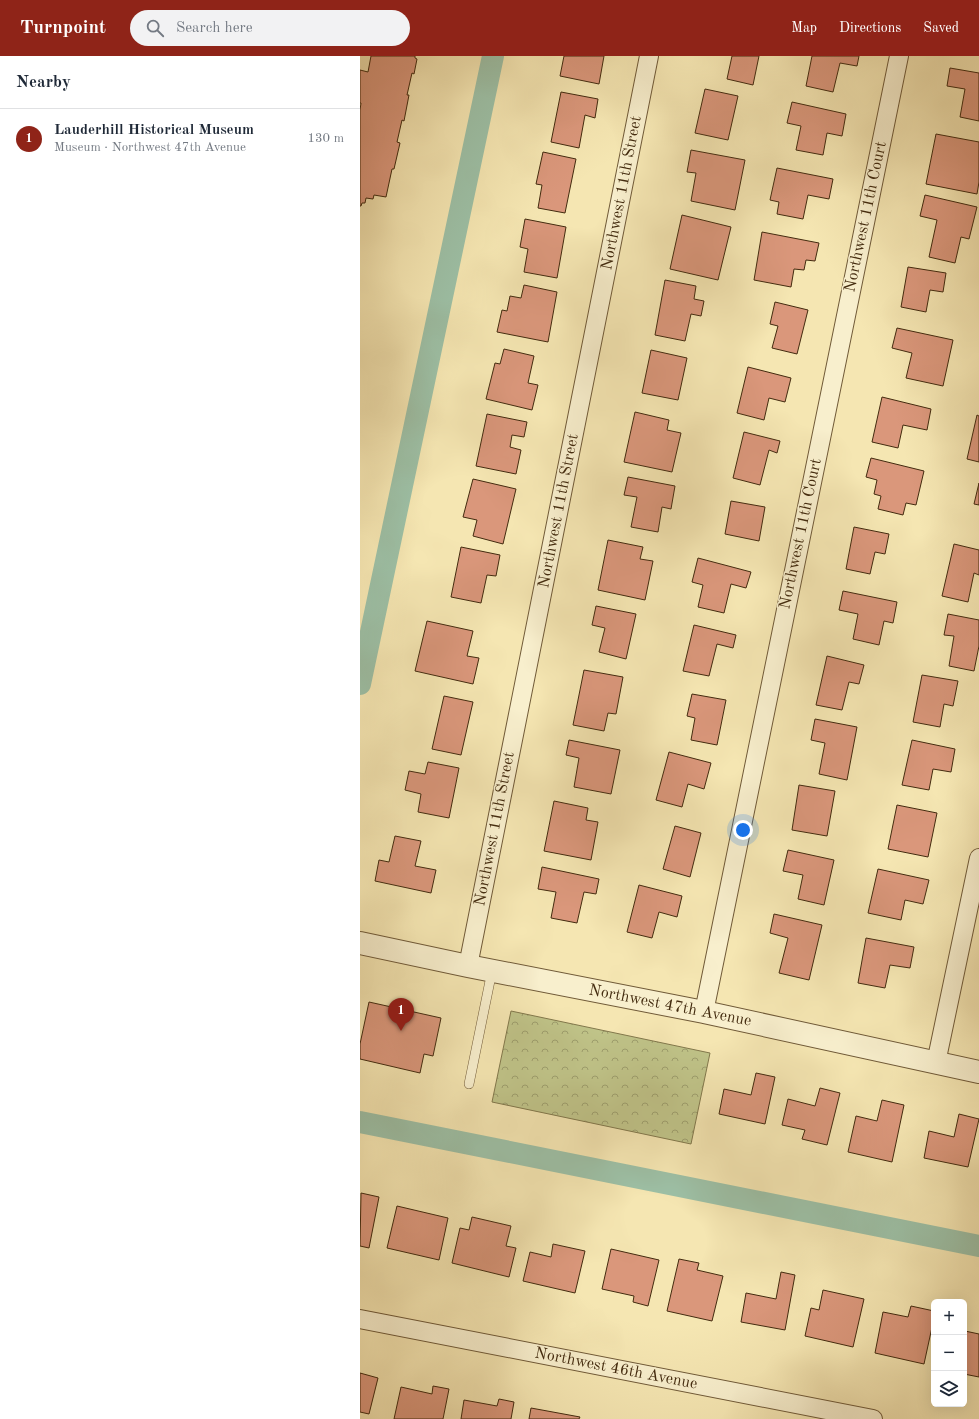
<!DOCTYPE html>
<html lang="en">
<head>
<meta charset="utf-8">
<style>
	:root { --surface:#fff; --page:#f2f2f3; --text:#1f2937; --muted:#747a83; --line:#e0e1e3; --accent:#8f2418 }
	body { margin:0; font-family:"Old Standard TT",serif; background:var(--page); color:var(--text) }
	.controls { position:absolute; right:12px; bottom:12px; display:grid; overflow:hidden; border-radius:6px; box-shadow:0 4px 16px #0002 }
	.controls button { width:36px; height:36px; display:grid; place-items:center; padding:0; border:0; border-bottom:1px solid var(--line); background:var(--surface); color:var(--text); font:20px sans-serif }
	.you { position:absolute; left:383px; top:774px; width:14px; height:14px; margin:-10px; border:3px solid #fff; border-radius:50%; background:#1a73e8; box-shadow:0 0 0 6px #1a73e833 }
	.badge { display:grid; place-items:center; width:26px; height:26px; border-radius:50%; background:var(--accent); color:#fff; font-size:13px; font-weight:700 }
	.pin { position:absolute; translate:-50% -33px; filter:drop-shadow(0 1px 2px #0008) }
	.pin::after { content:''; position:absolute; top:21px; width:14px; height:12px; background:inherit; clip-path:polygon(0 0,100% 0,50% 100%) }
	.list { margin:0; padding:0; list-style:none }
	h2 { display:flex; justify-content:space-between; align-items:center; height:52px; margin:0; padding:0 16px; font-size:17px }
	h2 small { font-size:13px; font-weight:400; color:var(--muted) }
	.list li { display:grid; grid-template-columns:26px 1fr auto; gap:12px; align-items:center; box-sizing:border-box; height:60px; padding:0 16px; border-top:1px solid var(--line) }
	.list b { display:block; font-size:15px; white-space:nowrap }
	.list p { margin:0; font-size:13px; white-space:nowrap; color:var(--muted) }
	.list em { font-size:13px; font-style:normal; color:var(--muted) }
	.icon { flex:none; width:22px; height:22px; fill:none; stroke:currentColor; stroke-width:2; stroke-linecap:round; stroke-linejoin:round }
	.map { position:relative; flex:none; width:619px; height:1363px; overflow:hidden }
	header { display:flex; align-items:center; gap:24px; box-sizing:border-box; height:56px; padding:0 20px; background:var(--accent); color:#fff }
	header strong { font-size:19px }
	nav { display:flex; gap:22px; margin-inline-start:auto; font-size:14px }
	.search { width:280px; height:36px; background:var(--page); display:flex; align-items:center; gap:10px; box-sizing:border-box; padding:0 14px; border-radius:22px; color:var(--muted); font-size:15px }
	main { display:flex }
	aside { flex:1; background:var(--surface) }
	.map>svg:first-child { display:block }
	.forest { fill:url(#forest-crowns); stroke:#82784c }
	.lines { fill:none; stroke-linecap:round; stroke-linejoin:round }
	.canal { stroke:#9dc0a6; stroke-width:22 }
	.building { fill:#da977b; stroke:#432b0f }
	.service-casing { stroke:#705a38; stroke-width:10 }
	.minor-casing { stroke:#705a38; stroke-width:20 }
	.tertiary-casing { stroke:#705a38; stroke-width:24 }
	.service { stroke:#f8efcd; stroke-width:9 }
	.minor { stroke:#f8efcd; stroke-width:18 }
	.tertiary { stroke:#f8efcd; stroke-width:22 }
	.labels { text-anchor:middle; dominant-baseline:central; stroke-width:3; stroke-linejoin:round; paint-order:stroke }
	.street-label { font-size:16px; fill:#432b0f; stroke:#f8efcd }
</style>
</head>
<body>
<header>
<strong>Turnpoint</strong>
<div class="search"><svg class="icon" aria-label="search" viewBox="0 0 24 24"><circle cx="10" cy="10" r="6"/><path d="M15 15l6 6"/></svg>Search here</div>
<nav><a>Map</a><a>Directions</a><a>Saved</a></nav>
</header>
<main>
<aside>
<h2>Nearby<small></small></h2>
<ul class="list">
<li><span class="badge">1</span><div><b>Lauderhill Historical Museum</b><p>Museum · Northwest 47th Avenue</p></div><em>130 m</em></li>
</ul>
</aside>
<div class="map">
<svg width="619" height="1363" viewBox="0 0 619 1363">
	<defs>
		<pattern id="forest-crowns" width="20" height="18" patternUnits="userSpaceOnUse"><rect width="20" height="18" fill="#c0c489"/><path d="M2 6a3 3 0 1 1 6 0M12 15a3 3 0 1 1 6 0" fill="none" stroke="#9e9f6e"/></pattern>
	</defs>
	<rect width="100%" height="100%" fill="#f5e6b2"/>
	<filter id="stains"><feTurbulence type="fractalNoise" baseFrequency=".005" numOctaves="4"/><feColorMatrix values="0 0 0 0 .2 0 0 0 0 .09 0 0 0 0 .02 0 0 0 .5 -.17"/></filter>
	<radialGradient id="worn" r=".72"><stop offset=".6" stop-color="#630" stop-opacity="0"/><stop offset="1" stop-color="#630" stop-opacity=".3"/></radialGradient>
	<path class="forest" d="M151,955L350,997L331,1088L132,1046Z"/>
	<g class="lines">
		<path class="canal" d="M0,628L133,0
			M0,1066L619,1190"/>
	</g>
	<path class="building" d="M11,0H55V2L57,3L54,18L52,17L47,39H49L44,65L42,64L37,86L40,87L34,113H32L26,141L14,139L13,143L6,142L5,147H2L1,150H0V54L1,47H0V14L8,16Z
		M204,0H244L239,28L200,20Z
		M372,0H399L393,29L367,23Z
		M452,0H499L497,10L480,7L473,36L446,30Z
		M590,12L619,17V65L600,61L605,33L587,30Z
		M345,33L378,40L368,84L335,77Z
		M201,36L238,43L235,62L225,59L219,92L191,86Z
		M432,46L486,58L482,80L467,77L463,99L436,94L441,70L427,67Z
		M576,78L619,86V126L617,138L566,128Z
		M331,94L385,104L375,154L331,145L336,117L327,116Z
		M183,96L216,103L205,157L178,152L182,129L176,128Z
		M417,112L473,123L469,143L448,139L443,163L417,158L419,146L410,144Z
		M565,139L617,151L609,183L601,181L595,207L569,201L577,164L560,160Z
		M322,159L371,171L358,224L310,213Z
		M165,163L206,171L197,222L164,216L168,193L160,191Z
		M402,176L459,187L455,205L446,204L444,214L434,213L431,231L394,224Z
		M548,211L586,217L583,236L570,234L566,256L541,251Z
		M305,224L336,230L334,243L344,245L341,260L331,258L325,285L295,279Z
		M164,229L197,236L188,286L137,276L142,254L147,255L150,240L161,242Z
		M415,246L448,254L437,298L412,292L418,270L410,268Z
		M537,272L593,284L583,330L546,322L552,297L532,292Z
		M144,293L174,300L168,327L178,329L172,354L126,343L135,307L140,308Z
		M291,294L327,302L318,344L282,337Z
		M388,311L431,322L425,346L409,342L404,364L377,357Z
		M522,341L571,353L567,374L543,369L538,392L512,386Z
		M275,356L309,364L307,374L321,377L312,416L264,406Z
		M127,358L167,366L164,381L152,379L150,391L161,394L156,418L116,410Z
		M617,359L619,360V406L607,403Z
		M384,376L420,385L417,397L409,394L400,429L373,422Z
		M511,402L564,415L556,449L546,447L543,459L518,453L521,440L514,438L517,424L506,421Z
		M268,421L315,430L311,453L302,451L298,476L271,471L277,441L264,439Z
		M113,423L156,433L143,488L113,480L117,464L103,461Z
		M619,427V449L614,448Z
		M371,445L405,451L399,485L365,478Z
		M494,471L529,478L525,498L515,496L510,518L486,513Z
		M248,484L283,491L280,503L293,505L285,544L238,534Z
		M594,488L619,494V519L614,517L608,546L582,540Z
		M101,491L140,499L136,520L127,519L121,547L91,541Z
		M338,502L391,516L386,532L371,528L364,557L338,551L343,529L332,526Z
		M483,535L537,546L533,567L524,565L519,589L493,583L498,558L479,554Z
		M236,550L276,558L266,603L239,596L245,572L232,569Z
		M588,558L619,564V590L614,615L589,610L594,580L584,579Z
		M67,565L113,575L107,600L119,602L113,628L55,615Z
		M334,569L376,579L373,592L357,588L349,620L323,615Z
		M467,600L504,609L499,628L489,626L482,654L456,649Z
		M224,614L263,621L256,658L248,657L244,675L213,669Z
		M562,619L598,625L593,650L584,648L580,671L553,666Z
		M332,638L366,644L357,689L331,684L335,662L327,660Z
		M84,640L113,646L101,699L72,693Z
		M455,663L497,671L487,724L459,718L465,687L451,684Z
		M209,684L260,694L251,738L214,731L219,702L206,699Z
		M552,684L595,693L591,716L573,713L569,734L542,729Z
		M309,696L351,707L344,733L328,728L322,751L296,744Z
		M68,706L99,712L89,762L58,756L61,738L45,734L49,715L65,718Z
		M439,729L475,735L467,780L432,774Z
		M194,745L228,752L226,764L238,766L231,804L184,795Z
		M537,749L577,757L568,801L528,793Z
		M315,770L341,777L330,821L303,813Z
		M35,780L61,785L55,810L76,814L71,837L15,825L19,804L29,806Z
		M428,794L474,804L464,849L438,843L443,819L423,815Z
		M182,811L239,823L236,838L224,836L217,867L191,862L196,836L178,833Z
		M518,813L569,824L563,848L545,844L541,864L508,857Z
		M279,829L322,840L317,861L299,856L292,882L267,876Z
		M414,858L462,869L449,924L419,917L428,882L410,877Z
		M506,882L554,891L550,912L530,909L525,932L498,927Z
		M9,946L81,962L73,1000L64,998L60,1017L0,1003V988Z
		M396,1017L415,1021L405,1068L359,1058L364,1033L391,1039Z
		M460,1032L480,1037L467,1089L442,1083L445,1074L422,1069L428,1043L455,1050Z
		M522,1044L544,1049L532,1106L488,1096L496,1060L517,1065Z
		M599,1058L619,1063L608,1111L564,1102L569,1075L594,1081Z
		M1,1137L19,1141L9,1192L0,1190Z
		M37,1150L88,1162L79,1204L27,1192Z
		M112,1161L151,1170L146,1190L156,1192L149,1221L92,1207L100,1172L109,1174Z
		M193,1188L225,1195L215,1237L163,1225L170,1196L191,1201Z
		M251,1193L299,1204L288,1250L273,1246L274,1240L242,1233Z
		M319,1203L339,1207L337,1214L363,1220L352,1265L307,1255Z
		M421,1216L435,1219L425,1274L381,1266L386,1237L416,1243Z
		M463,1234L504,1243L493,1291L445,1280L451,1252L459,1254Z
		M551,1250L574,1255V1262L564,1308L515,1297L523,1256L548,1261Z
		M605,1275L619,1278V1321L604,1318Z
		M0,1317L18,1322L9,1358L0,1356Z
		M73,1330L89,1333L83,1363H34L41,1331L72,1338Z
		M139,1343L154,1346L151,1363H101L104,1344L137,1350Z
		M171,1352L220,1361L219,1363H169Z"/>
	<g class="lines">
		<g class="service-casing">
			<path id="service" d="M109,1028L132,915"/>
		</g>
		<g class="minor-casing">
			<path id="minor" d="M108,910L289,0
				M344,956L539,0
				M576,1007L619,802
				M0,1263L513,1363"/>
		</g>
		<g class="tertiary-casing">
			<path id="tertiary" d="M0,887L108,910L344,956L619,1016"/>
		</g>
		<use href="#service" class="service"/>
		<use href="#minor" class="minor"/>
		<use href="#tertiary" class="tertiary"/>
	</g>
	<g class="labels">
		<g class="street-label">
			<text transform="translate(262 137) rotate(-79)">Northwest 11th Street</text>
			<text transform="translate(506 161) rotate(-78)">Northwest 11th Court</text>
			<text transform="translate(199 455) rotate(-79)">Northwest 11th Street</text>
			<text transform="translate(441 478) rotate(-78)">Northwest 11th Court</text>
			<text transform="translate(135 773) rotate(-79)">Northwest 11th Street</text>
			<text transform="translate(310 950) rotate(11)">Northwest 47th Avenue</text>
			<text transform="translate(256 1313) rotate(11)">Northwest 46th Avenue</text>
		</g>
	</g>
	<rect width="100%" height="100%" filter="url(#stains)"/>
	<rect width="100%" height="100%" fill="url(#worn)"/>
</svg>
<div class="controls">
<button>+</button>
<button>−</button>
<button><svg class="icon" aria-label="layers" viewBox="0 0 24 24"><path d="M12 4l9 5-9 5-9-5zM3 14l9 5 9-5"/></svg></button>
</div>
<div class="you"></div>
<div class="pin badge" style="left:41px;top:975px">1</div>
</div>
</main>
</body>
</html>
